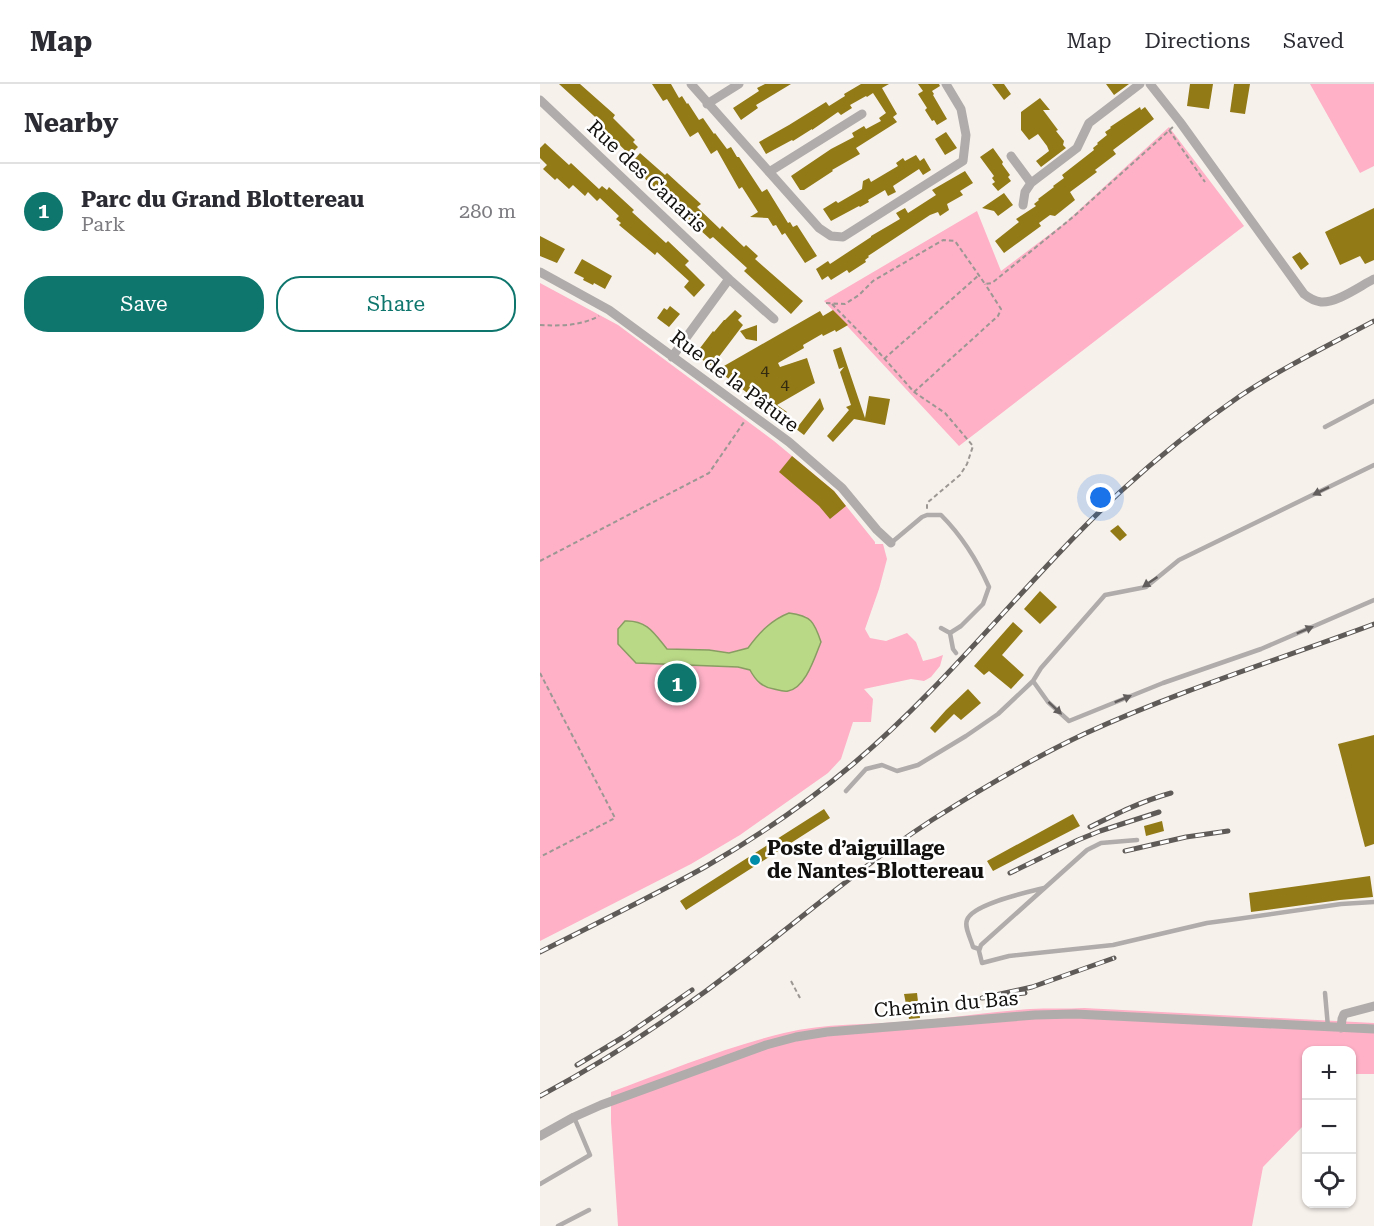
<!DOCTYPE html>
<html lang="en">
<head>
<meta charset="utf-8">
<style>
	:root { --surface:#fff; --page:#f7f7f7; --text:#2b2b33; --muted:#7c7c81; --line:#e1e1e2; --accent:#0f766e }
	body { margin:0; font-family:"Roboto Serif",serif; background:var(--page); color:var(--text) }
	.controls { position:absolute; right:18px; bottom:18px; display:grid; overflow:hidden; border-radius:12px; box-shadow:0 2px 4px #0004 }
	.controls button { width:54px; height:54px; display:grid; place-items:center; padding:0; border:0; border-bottom:2px solid var(--line); background:var(--surface); color:var(--text); font:30px sans-serif }
	.you { position:absolute; left:561px; top:414px; width:21px; height:21px; margin:-15px; border:4px solid #fff; border-radius:50%; background:#1a73e8; box-shadow:0 0 0 9px #1a73e833 }
	.badge { display:grid; place-items:center; width:39px; height:39px; border-radius:50%; background:var(--accent); color:#fff; font-size:20px; font-weight:700 }
	.pin { position:absolute; translate:-50% -50%; border:3px solid #fff; box-shadow:0 2px 6px #0006 }
	.list { margin:0; padding:0; list-style:none }
	h2 { display:flex; justify-content:space-between; align-items:center; height:78px; margin:0; padding:0 24px; font-size:26px }
	h2 small { font-size:20px; font-weight:400; color:var(--muted) }
	.list li { display:grid; grid-template-columns:39px 1fr auto; gap:18px; align-items:center; box-sizing:border-box; height:96px; padding:0 24px; border-top:2px solid var(--line) }
	.list b { display:block; font-size:22px; white-space:nowrap }
	.list p { margin:0; font-size:20px; white-space:nowrap; color:var(--muted) }
	.list em { font-size:20px; font-style:normal; color:var(--muted) }
	.actions { display:flex; gap:12px; padding:18px 24px }
	.actions a { flex:1; padding:14px 0; border:2px solid var(--accent); border-radius:24px; text-align:center; font-size:21px; color:var(--accent) }
	.actions .main { background:var(--accent); color:#fff }
	.icon { flex:none; width:33px; height:33px; fill:none; stroke:currentColor; stroke-width:2; stroke-linecap:round; stroke-linejoin:round }
	.map { position:relative; flex:none; width:834px; height:1142px; overflow:hidden }
	header { display:flex; align-items:center; gap:36px; box-sizing:border-box; height:84px; padding:0 30px; background:var(--surface); border-bottom:2px solid var(--line) }
	header strong { font-size:28px }
	nav { display:flex; gap:33px; margin-inline-start:auto; font-size:21px }
	main { display:flex }
	aside { flex:1; background:var(--surface) }
	.map>svg:first-child { display:block }
	.green { fill:#feb1c7 }
	.water { fill:#bad986; stroke:#889d62; stroke-width:1.5 }
	.building { fill:#927a16 }
	.lines { fill:none; stroke-linecap:round; stroke-linejoin:round }
	.path { stroke:#9c9793; stroke-width:2; stroke-dasharray:4.5 3; stroke-linecap:butt }
	.lane { stroke:#b0acab; stroke-width:4.5 }
	.street { stroke:#b0acab; stroke-width:9 }
	.rail-casing { stroke:#5f5b58; stroke-width:5 }
	.rail { stroke:#fff; stroke-width:3; stroke-dasharray:9; stroke-linecap:butt }
	.oneway { fill:#625e5d }
	.poi-dot { fill:#008daa; stroke:#fff; stroke-width:2 }
	.labels { text-anchor:middle; dominant-baseline:central; stroke-width:5; stroke-linejoin:round; paint-order:stroke }
	.number-label { font-size:16px; fill:#332b11 }
	.street-label { font-size:20px; fill:#13110f; stroke:#fff }
	.poi-label { font-size:20px; font-weight:bold; fill:#13110f; stroke:#fff; text-anchor:start }
</style>
</head>
<body>
<header>
<strong>Map</strong>
<nav><a>Map</a><a>Directions</a><a>Saved</a></nav>
</header>
<main>
<aside>
<h2>Nearby<small></small></h2>
<ul class="list">
<li><span class="badge">1</span><div><b>Parc du Grand Blottereau</b><p>Park</p></div><em>280 m</em></li>
</ul>
<div class="actions"><a class="main">Save</a><a>Share</a></div>
</aside>
<div class="map">
<svg width="834" height="1142" viewBox="0 0 834 1142">
	<rect width="100%" height="100%" fill="#f7f1eb"/>
	<path class="green" d="M770,0H834V82L820,89Z
		M629,43L704,142L419,362L284,217L437,127L461,187L526,138Z
		M0,199L78,241L234,357L294,407L335,458V460H343L347,475L339,505L325,545L330,554L346,557L367,549L376,558L383,577L395,574L403,571L400,582L391,593L384,597L371,595L324,605L333,615L331,638H313L301,675L288,689L200,751L151,780L0,857Z
		M544,924L834,939V990H814L812,992V966H766V1039L723,1083L712,1142H78L71,1038V1008C128,987 185,963 244,949C285,939 329,941 371,937C411,934 450,928 490,925C508,924 526,925 544,924Z"/>
	<path class="water" d="M249,529C271,532 274,537 281,558C275,572 266,604 248,607C244,608 238,606 234,605C222,603 216,597 210,586L198,583L96,579L78,560V545L85,537C107,536 114,549 127,565L169,566L189,569L208,564C219,549 231,536 249,529Z"/>
	<path class="building" d="M19,0H40L75,31L73,34L95,56L93,58L98,63L90,71L63,45L65,42Z
		M112,0H131L139,14L142,12L147,20L148,19L159,36L163,34L174,50L175,49L187,65L191,63L197,73H199L222,108L227,105L248,139L250,138L253,143L257,141L277,172L265,179L245,149L242,151L236,141L233,142L228,134L210,133L218,128L202,103L199,105L177,66L171,70L158,48L150,53L127,15L123,17Z
		M225,0H251L216,21L218,24L201,36L193,24L219,7L217,4Z
		M321,0H349L342,4L357,30L353,33L357,38L316,64L320,70L292,86L293,87L264,106H260L251,92L291,65L314,53L312,49L324,42L326,45L341,37L339,34L346,29L333,9L327,13L326,12L310,21L312,24L301,31L298,28L272,46V45L253,57L252,56L226,70L219,58L249,41L286,18L289,22L305,12L304,10Z
		M378,0H399L400,2L392,7L394,10L393,11L407,35L397,41L394,36L392,37L385,26L387,24L378,10L383,7Z
		M452,0H464L471,10L464,16Z
		M566,0H589L574,11Z
		M650,0H673L669,25L647,22Z
		M694,0H710L705,30L690,28Z
		M500,14L510,26H503L518,46L516,47L524,57L523,61L526,64L501,83L496,77L509,67L507,62L498,50L489,56L481,46V28Z
		M600,23L601,26L605,23L614,35L573,66L576,70L555,86L557,88L530,108L535,116L515,132L510,131L499,139L501,142L464,169L455,157L479,138L476,135L496,122L494,120L499,116L498,115L514,103L513,102L524,94L522,91L554,66L553,64L558,60L557,59L567,51L565,48L571,44L570,43Z
		M406,48L417,64L405,71L395,55Z
		M5,59L29,81L31,79L59,105L62,102L67,106L69,103L94,126L92,128L104,139L126,159L128,157L149,177L145,181L165,201L154,213L144,203L149,197L117,168L115,171L79,141L81,139L76,135L79,132L60,114L57,117L48,108L45,112L33,101L29,105L17,94L15,96L3,85L7,81L0,74V64Z
		M453,64L463,78L462,80L470,91L468,93L471,97L458,107L452,100L455,98L452,94L454,92L440,73Z
		M100,69L125,91L127,89L139,100L161,120L157,123L180,145L182,142L204,163L206,161L218,172L215,175L263,217L251,230L204,187L207,184L185,164L173,153L170,155L147,134L149,132L138,120L116,100L114,103L90,81Z
		M376,71L380,77L384,74L391,86L383,91L379,85L353,102L356,108L348,112L345,106L328,116L329,118L320,123L319,122L291,137L283,125L296,117L298,119L322,105L323,97L329,94L331,98L358,82L356,79L363,74L365,77Z
		M425,87L433,99L420,107L423,111L407,120L409,126L400,132L398,128L390,131L328,172L329,173L325,176L326,178L309,189L307,186L291,196L288,192L282,196L276,185L288,177L290,180L331,153V152L360,135L356,129L365,124L368,129L396,111L392,106Z
		M464,109L473,121L458,132L454,127L442,124Z
		M834,124V176L825,180L820,172L800,181L785,148Z
		M0,152L25,165L17,179L0,172Z
		M760,168L769,180L761,186L752,173Z
		M42,175L72,192L65,205L54,199L53,201L43,196L44,194L34,189Z
		M130,222L140,230L129,243L117,234L124,224L127,226Z
		M195,226L202,232L198,236L203,241L172,282L158,273L157,268L173,247L174,248L184,236H185Z
		M293,226L308,241L296,248L295,246L283,252L282,250L263,261L264,264L238,279L240,283L267,274L275,299L237,321L247,328L242,335L177,286L280,227L283,232Z
		M217,241V257L206,255L200,247Z
		M301,263L325,334L329,312L350,315L345,341L314,335L293,358L287,352L309,326L306,323L311,321L300,288L304,283L299,285L293,266Z
		M280,314L284,325L264,351L256,345Z
		M252,372L294,407L306,422L290,435L279,422L239,388Z
		M578,441L587,451L580,457L570,447Z
		M500,507L517,523L500,540L484,525Z
		M473,538L483,547L462,571L484,591L471,605L449,587L444,591L434,582Z
		M428,605L441,619L421,636L414,630L395,649L390,644L406,626Z
		M834,651V760L825,763L798,660Z
		M284,725L290,734L146,826L140,817Z
		M533,730L540,742L453,787L447,777Z
		M622,737L624,747L606,752L604,742Z
		M830,792L833,813L800,816L711,828L709,809Z
		M377,909L380,934L369,935L364,910Z"/>
	<g class="lines">
		<path class="path" d="M629,46L665,98
			M286,219L305,220L319,211L333,197L403,156L415,157L445,200L452,199L533,133L633,43
			M292,220L335,264L374,308L405,329L433,362L427,380L420,391L387,419V425
			M0,241C21,242 40,242 59,232
			M344,275L439,191
			M374,308L458,232L461,225L445,200
			M0,477L169,389L204,338
			M0,589L75,734L0,773
			M251,897L260,914"/>
		<path class="lane" d="M785,343L834,317
			M834,381L639,476L606,503L565,511L501,584L493,597L508,618L529,637L623,599L721,565L834,516
			M351,459L382,433L387,431H401C422,452 437,476 449,503L443,520L421,542L410,549L401,544
			M410,549L413,565L416,569
			M306,707L326,685L342,681L357,687L378,681L426,652L458,630L493,597
			M597,756L561,759L547,766L441,861L439,867L442,879L469,872L573,861L667,839L697,835L801,820L834,818
			M439,865L433,863C431,855 424,843 427,836C432,820 488,808 504,804
			M785,909L788,943
			M0,1100L50,1071L34,1033
			M18,1142L49,1126"/>
		<path class="street" d="M151,0L279,144L291,152L303,153L423,77L426,51L421,25L406,0
			M610,0L640,38L764,210C769,214 774,217 781,218C797,219 820,202 834,195
			M0,16L189,195L234,235
			M167,20L199,0
			M471,72L491,99L485,108L483,121
			M229,88L322,30
			M491,99L537,64L549,39L553,36L600,0
			M0,188L69,226L249,358L302,404L337,446L351,459
			M132,273L189,195
			M801,944L802,935L804,930L834,922
			M0,1052L34,1033L61,1021L226,961L256,953L287,948L495,931L535,930L834,945"/>
		<g class="rail-casing">
			<path id="rail" d="M550,743C576,730 602,717 631,709
				M585,767L646,753L688,747
				M470,789L538,756L560,747L619,728
				M0,868C55,840 111,813 165,783C217,753 267,719 313,680C410,598 487,495 580,408C617,374 658,341 700,312C742,284 789,261 834,237
				M485,909L442,914L492,903L574,874
				M37,981L85,952L152,906
				M0,1012C71,974 139,929 203,879C265,831 326,779 392,736C441,705 491,675 544,650C638,607 737,576 834,540"/>
		</g>
		<use href="#rail" class="rail"/>
	</g>
	<defs><path id="oneway-solid" d="M-6-.8H1V-3.2L6.5 0L1 3.2V.8H-6Z" transform="scale(1.5)"/></defs>
	<g class="oneway">
		<use href="#oneway-solid" transform="translate(781 407) rotate(154)"/>
		<use href="#oneway-solid" transform="translate(610 498) rotate(146)"/>
		<use href="#oneway-solid" transform="translate(765 546) rotate(-23)"/>
		<use href="#oneway-solid" transform="translate(583 615) rotate(-22)"/>
		<use href="#oneway-solid" transform="translate(515 624) rotate(43)"/>
	</g>
	<circle class="poi-dot" cx="215" cy="776" r="6"/>
	<g class="labels">
		<g class="number-label">
			<text x="225" y="286">4</text>
			<text x="245" y="300">4</text>
		</g>
		<g class="street-label">
			<text transform="translate(107 92) rotate(43)">Rue des Canaris</text>
			<text transform="translate(195 297) rotate(37)">Rue de la Pâture</text>
			<text transform="translate(406 920) rotate(-5)">Chemin du Bas</text>
		</g>
		<g class="poi-label">
			<text x="227" y="764">Poste d’aiguillage<tspan x="227" dy="23">de Nantes-Blottereau</tspan></text>
		</g>
	</g>
</svg>
<div class="controls">
<button>+</button>
<button>−</button>
<button><svg class="icon" aria-label="locate" viewBox="0 0 24 24"><circle cx="12" cy="12" r="6"/><path d="M12 2v4M12 18v4M2 12h4M18 12h4"/></svg></button>
</div>
<div class="you"></div>
<div class="pin badge" style="left:137px;top:599px">1</div>
</div>
</main>
</body>
</html>
